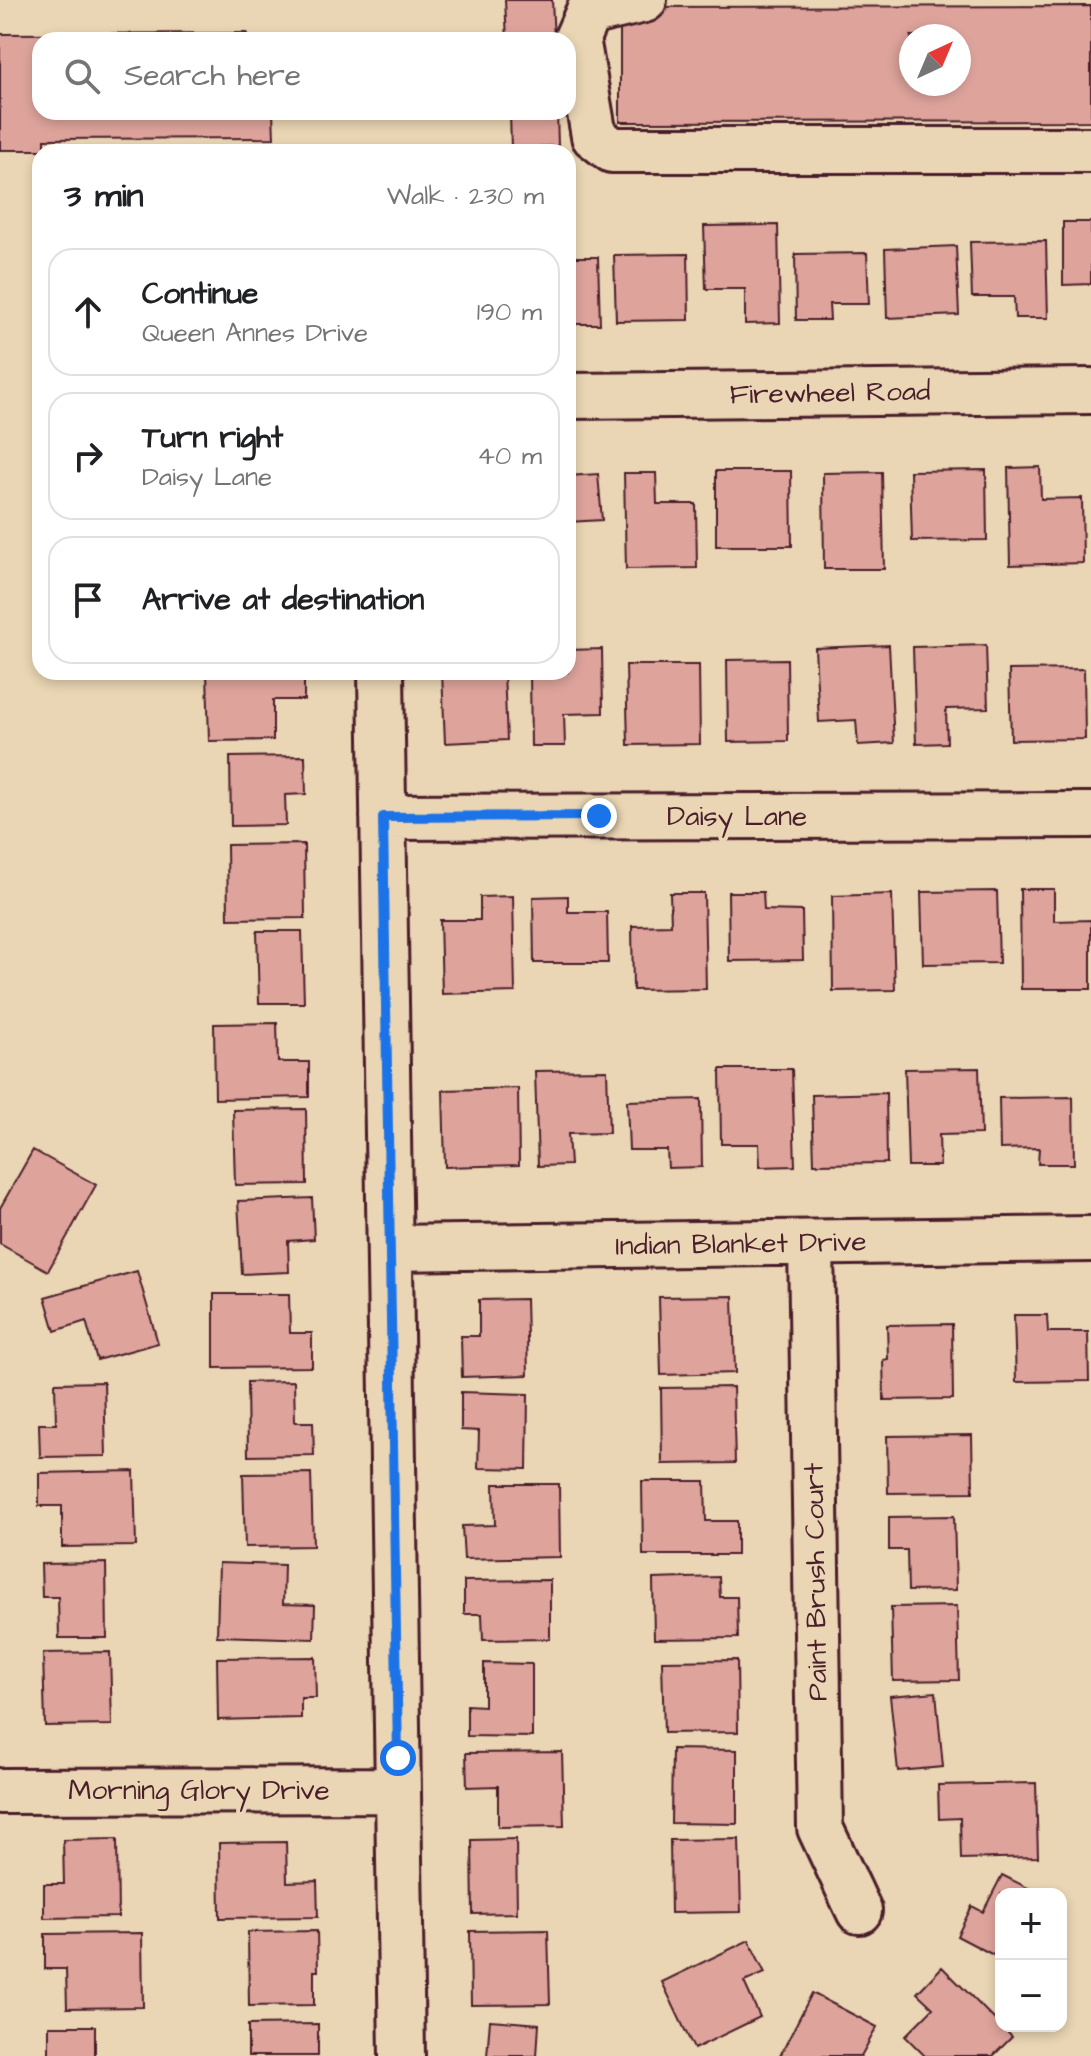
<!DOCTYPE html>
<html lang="en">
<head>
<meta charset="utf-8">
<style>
	:root { --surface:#fff; --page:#f6f6f6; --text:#202124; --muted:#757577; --line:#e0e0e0 }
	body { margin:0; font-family:"Architects Daughter",sans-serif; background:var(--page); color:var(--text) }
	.controls { position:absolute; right:24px; bottom:24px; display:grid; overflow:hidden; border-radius:16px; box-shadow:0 4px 12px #0003 }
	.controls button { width:72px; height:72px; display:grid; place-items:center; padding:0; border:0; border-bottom:2px solid var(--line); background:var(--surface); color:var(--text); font:40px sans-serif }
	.compass { position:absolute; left:899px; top:24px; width:72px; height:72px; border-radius:50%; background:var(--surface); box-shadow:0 4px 12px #0003; rotate:44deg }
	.stop { position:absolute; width:24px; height:24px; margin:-18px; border:6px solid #1a73e8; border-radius:50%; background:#fff }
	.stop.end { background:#1a73e8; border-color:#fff; box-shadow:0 2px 8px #0008 }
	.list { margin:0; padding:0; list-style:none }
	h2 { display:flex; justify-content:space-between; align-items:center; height:104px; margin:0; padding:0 32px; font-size:34px }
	h2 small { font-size:26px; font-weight:400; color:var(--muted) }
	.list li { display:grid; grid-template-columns:52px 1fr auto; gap:24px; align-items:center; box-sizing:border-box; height:128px; margin:0 16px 16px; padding:0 16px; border:2px solid var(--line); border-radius:24px }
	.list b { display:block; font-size:30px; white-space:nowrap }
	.list p { margin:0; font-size:26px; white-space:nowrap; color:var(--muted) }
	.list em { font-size:26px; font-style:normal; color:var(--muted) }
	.icon { flex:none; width:44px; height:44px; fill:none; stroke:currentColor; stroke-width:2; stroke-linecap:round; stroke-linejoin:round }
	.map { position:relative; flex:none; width:1091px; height:2056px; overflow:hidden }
	.search { position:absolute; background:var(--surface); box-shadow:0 4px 12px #0003; left:32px; top:32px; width:544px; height:88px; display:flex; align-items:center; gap:20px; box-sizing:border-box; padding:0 28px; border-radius:24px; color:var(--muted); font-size:30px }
	.panel { position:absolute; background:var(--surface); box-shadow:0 4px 12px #0003; left:32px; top:144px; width:544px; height:536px; border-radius:24px }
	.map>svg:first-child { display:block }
	.building { fill:#dea49c; stroke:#4a1f2b; stroke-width:2; fill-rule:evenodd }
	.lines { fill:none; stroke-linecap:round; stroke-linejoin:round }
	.minor-casing { stroke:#4a1f2b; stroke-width:50 }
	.minor { stroke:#ead6b4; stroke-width:44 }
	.route { stroke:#1a73e8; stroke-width:10 }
	.labels { text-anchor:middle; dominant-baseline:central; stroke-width:8; stroke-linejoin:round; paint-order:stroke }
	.street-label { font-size:28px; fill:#4a1f2b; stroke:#ead6b4 }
</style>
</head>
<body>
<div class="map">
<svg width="1091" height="2056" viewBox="0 0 1091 2056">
	<rect width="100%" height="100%" fill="#ead6b4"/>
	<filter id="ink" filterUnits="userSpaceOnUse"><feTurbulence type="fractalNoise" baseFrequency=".0125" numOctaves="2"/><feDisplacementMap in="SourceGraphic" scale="16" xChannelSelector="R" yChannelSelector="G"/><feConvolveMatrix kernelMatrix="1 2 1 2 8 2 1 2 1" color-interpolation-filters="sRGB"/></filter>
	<g filter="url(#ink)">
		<path class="building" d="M505,0H552L554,40H507Z
			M1091,6V121L620,122V7ZM911,36H959V84H911Z
			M247,33V40H40V112H273L274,138L45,139V150H0V34Z
			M510,112H557L558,146L511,148Z
			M1063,222H1091V284L1063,285Z
			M778,225L780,323L745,324V289H706L704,226Z
			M1046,241L1048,318H1015L1014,297H972L970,242Z
			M956,246L959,315L887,318L885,249Z
			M867,253L869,304H829L830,320H796L795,254Z
			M688,254L689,320L616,321L614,255Z
			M568,257H598L600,324H568Z
			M1040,467L1041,499L1082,498L1083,563L1010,565L1008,468Z
			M986,470L987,540L912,541L910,471Z
			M716,471H791L792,546H716Z
			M882,472L884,569H824L823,473Z
			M624,473H656L657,504H696L697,568L626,569Z
			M598,474L602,520L568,522V476Z
			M889,645L894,743L858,745L856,720L819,722L815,648Z
			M986,645L988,708L946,709L947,743L916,744L913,647Z
			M602,649L603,713L564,714L565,746H531L530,672H568V650Z
			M787,659L788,741L728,742L727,660Z
			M626,665H699L700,744L628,745Z
			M1084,669L1085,739L1011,740L1009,670Z
			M207,672H304V700H273V740L209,741Z
			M442,672H504L507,740L445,743Z
			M305,756L306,794L285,795L286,825L231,826L230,757Z
			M304,844L305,918L228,919L227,845Z
			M1020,889H1054V921L1091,920V989H1021Z
			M997,891L999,963L923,964L921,892Z
			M728,892H763L764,910L802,911L803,960L729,961Z
			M670,893H704L706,989L633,990L632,926L671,925Z
			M892,894L895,990L833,991L832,896Z
			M513,896L515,992L442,994L440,920H480V897Z
			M568,896V912H607L608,963H534L533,897Z
			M257,931H302L304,1003H259Z
			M277,1023L278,1062H309V1097L215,1099L214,1024Z
			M979,1068L981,1134L939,1135L940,1166H908L905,1069Z
			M720,1069H792L795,1166L760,1167L759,1144H721Z
			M607,1070L609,1133L568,1134L570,1165L538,1166L535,1071Z
			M518,1088L519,1165L445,1167L443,1090Z
			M886,1093L887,1163L814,1164L812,1095Z
			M1073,1097L1074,1164H1038L1039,1148L1000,1149L999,1098Z
			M701,1099L702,1167L668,1168L667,1150H629L627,1101Z
			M306,1109L307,1184L235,1185L233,1110Z
			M33,1150L96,1185L48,1271L0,1244V1208Z
			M312,1198L314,1239L288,1241L289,1272L242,1274L238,1201Z
			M137,1271L158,1343L97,1360L86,1321L55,1331L45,1297Z
			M214,1294H289L290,1333H312V1367L214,1368Z
			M733,1296L735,1373L661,1375L659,1297Z
			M526,1299L528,1375L462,1377L461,1336H479V1300Z
			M1014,1315H1047L1048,1332H1088L1089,1381L1016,1382Z
			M952,1324L953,1399L884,1400L883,1360L888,1359L887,1325Z
			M294,1381L295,1422H313L314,1455L248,1456L247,1382Z
			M104,1382L106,1456L40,1457L39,1424H56L55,1383Z
			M733,1387L735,1463L662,1464L661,1388Z
			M461,1392L528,1394L527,1469L478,1468L479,1431L461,1430Z
			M972,1435L973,1492L888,1493L887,1436Z
			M134,1471L136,1546L62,1547V1506H39V1473Z
			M311,1473L313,1546L245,1547L243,1474Z
			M642,1481H705L706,1521H737V1555H643Z
			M494,1484H559L560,1557L464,1559L462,1526L495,1525Z
			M954,1516L956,1590L908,1591L907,1550H889V1517Z
			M106,1563L107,1638H59L58,1597H42L41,1564Z
			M219,1563L284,1565L283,1604L315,1605L314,1639L217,1636Z
			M719,1577L720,1597H737L738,1638L654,1639L653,1579Z
			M550,1580V1639L483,1640L482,1614H464V1581Z
			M957,1606L959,1680L893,1681L891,1607Z
			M110,1652L112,1725L45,1726L43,1653Z
			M315,1657L316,1698H301V1718L218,1720L217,1658Z
			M737,1660L738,1732L664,1733L662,1661Z
			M484,1663L532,1664V1737L467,1736V1705L484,1706Z
			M936,1692L943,1767L898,1771L890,1696Z
			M672,1749L737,1750V1824L671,1823Z
			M562,1752L564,1826L498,1827V1786L467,1787L466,1753Z
			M1036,1783L1038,1857L961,1859L960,1818L939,1819L938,1785Z
			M117,1839L118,1917L44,1918V1884H64L63,1840Z
			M516,1839L517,1913L473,1914L472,1840Z
			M739,1839L741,1912L671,1913L670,1840Z
			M286,1842L287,1882L317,1881L318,1917L220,1918L219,1843Z
			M1002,1875L1040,1894H1001V1959L957,1936L972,1906L983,1912Z
			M548,1930L550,2004L471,2005L470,1931Z
			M317,1931L318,1971H314V2005L249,2006L248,1932Z
			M142,1933L143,2007L67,2008L66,1969H45V1934Z
			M749,1940L765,1973L744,1982L760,2017L694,2049L662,1982Z
			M942,1967L1012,2037L993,2056H925L905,2036L933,2008L917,1993Z
			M812,1993L877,2027L861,2056H780Z
			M490,2020L539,2024L537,2056H487Z
			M318,2024V2056H248V2025Z
			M49,2026H95V2056H49Z"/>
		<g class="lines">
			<g class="minor-casing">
				<path id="minor" d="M644,0L588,13L577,38L594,136L612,150H1091
					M568,396L1091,391
					M381,672L402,2056
					M383,817L1091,815
					M811,1243L820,1828L859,1911
					M390,1248L1091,1239
					M0,1791L398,1790"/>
			</g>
			<use href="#minor" class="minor"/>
		</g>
	</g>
	<g class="lines" filter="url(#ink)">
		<path class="route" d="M398,1758L383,817L599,816"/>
	</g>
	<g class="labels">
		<g class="street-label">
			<text transform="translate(830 393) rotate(-1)">Firewheel Road</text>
			<text x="737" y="816">Daisy Lane</text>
			<text transform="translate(741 1244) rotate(-1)">Indian Blanket Drive</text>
			<text transform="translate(816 1582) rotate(-91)">Paint Brush Court</text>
			<text x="199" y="1790">Morning Glory Drive</text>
		</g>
	</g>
</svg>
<div class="controls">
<button>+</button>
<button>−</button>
</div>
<svg class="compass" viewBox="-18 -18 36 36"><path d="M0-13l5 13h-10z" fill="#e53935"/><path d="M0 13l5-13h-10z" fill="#757577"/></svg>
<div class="stop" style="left:398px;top:1758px"></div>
<div class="stop end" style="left:599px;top:816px"></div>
<div class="search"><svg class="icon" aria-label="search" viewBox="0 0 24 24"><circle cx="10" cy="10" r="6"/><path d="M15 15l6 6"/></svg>Search here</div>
<section class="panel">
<h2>3 min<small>Walk · 230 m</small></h2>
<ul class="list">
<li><svg class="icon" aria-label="ahead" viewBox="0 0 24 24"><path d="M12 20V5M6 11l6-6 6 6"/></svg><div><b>Continue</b><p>Queen Annes Drive</p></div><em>190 m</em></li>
<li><svg class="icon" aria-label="right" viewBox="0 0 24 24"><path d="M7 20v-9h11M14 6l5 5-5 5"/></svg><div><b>Turn right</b><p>Daisy Lane</p></div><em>40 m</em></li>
<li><svg class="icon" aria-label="arrive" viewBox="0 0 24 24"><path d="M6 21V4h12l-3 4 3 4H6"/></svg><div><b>Arrive at destination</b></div></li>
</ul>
</section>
</div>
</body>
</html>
